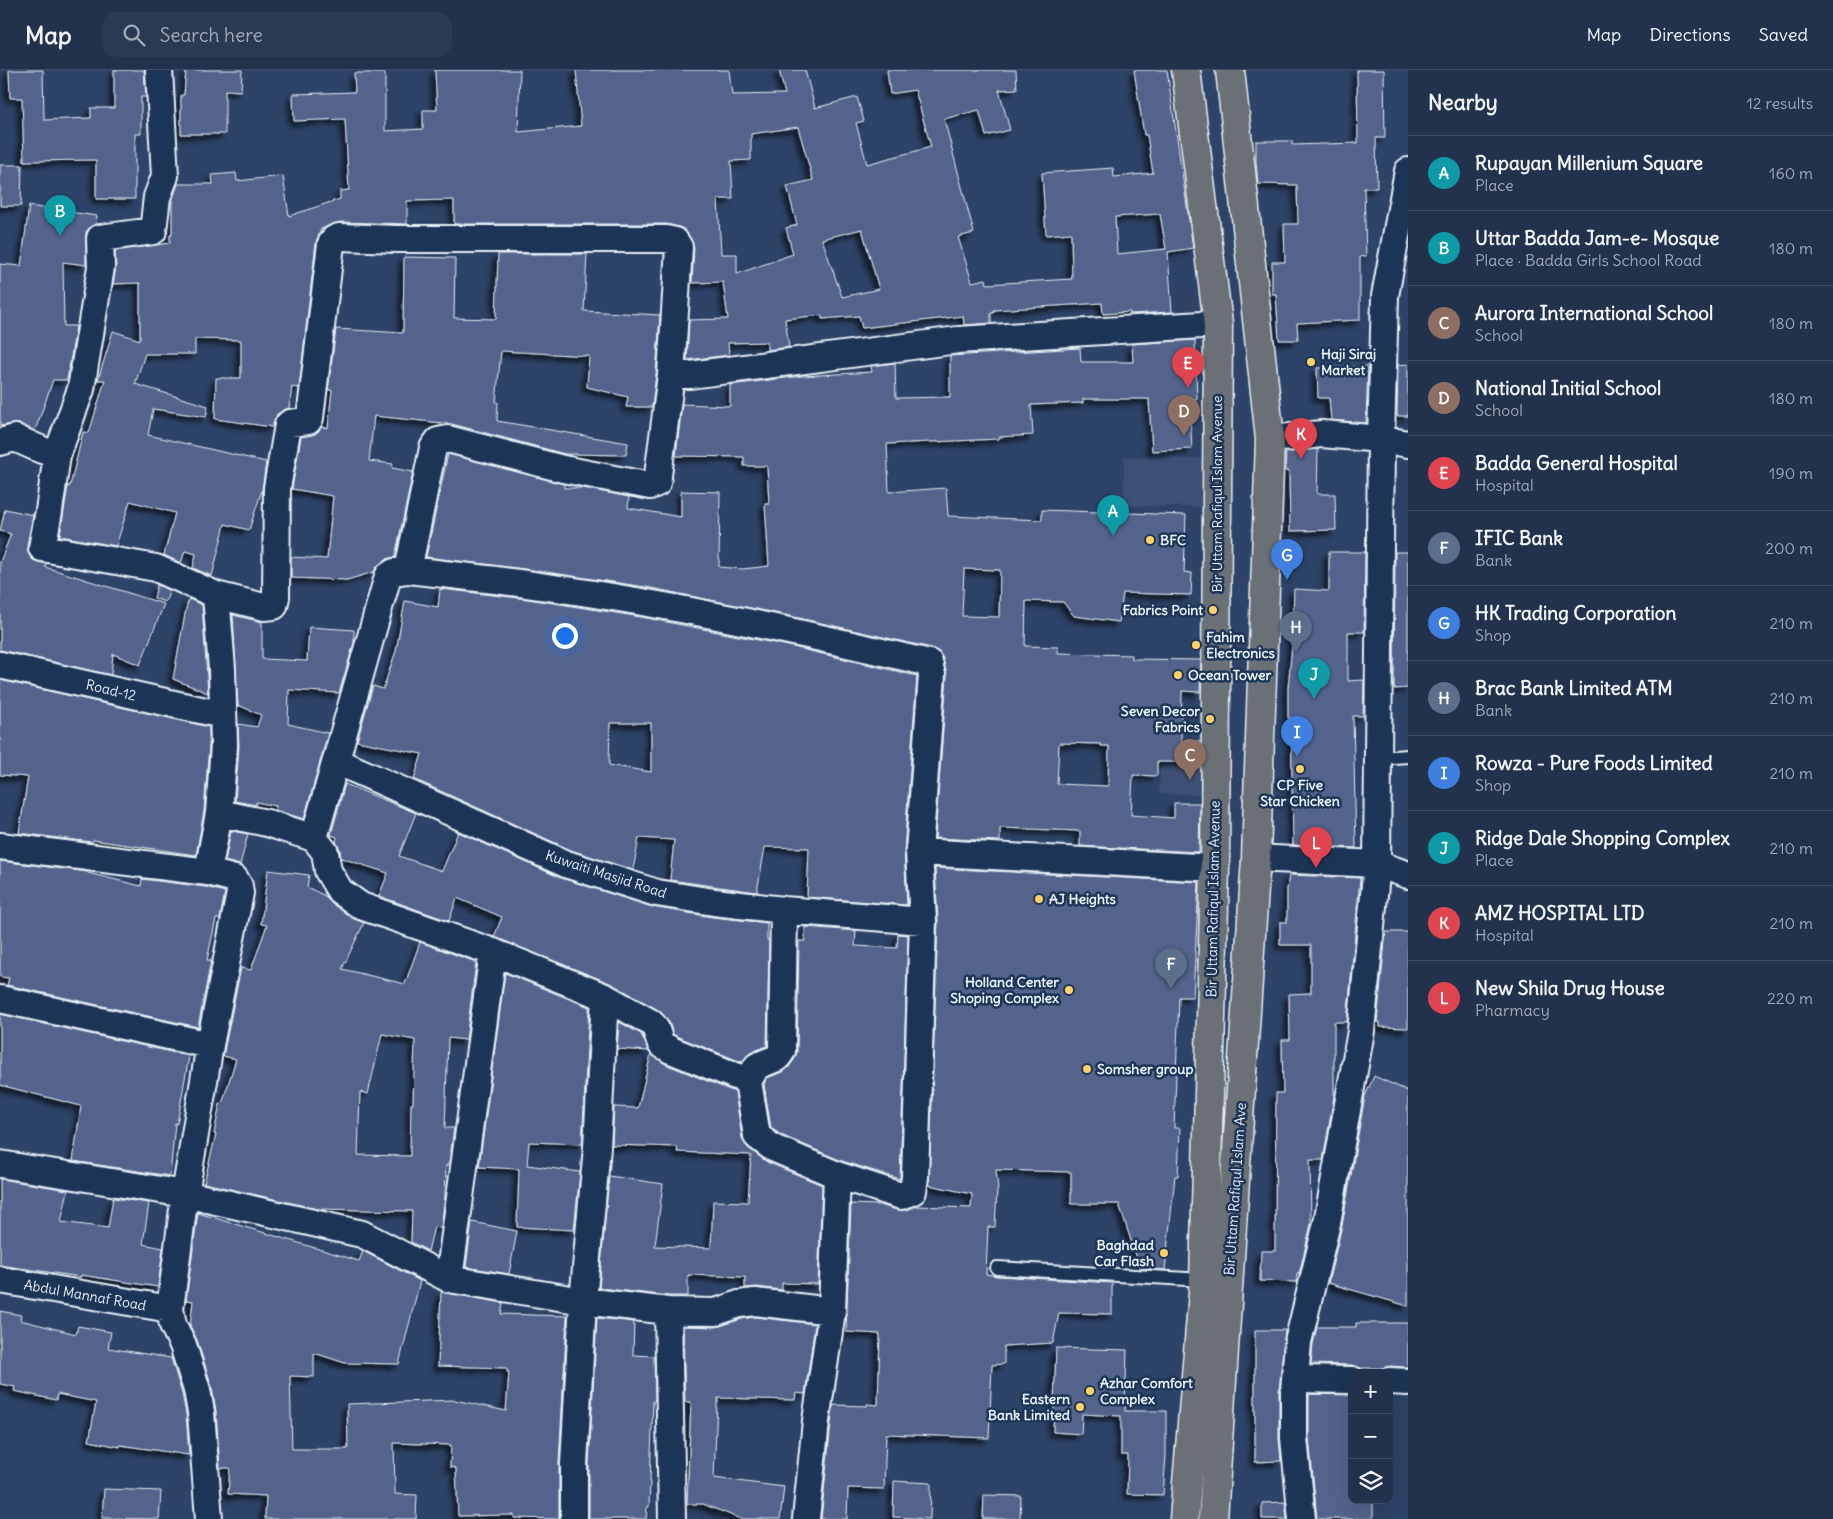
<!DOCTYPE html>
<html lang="en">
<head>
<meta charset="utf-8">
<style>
	:root { --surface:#22324d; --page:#2a3a54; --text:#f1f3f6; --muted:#a2aab6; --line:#3f4d65; --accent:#ffd166 }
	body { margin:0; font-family:Delius,sans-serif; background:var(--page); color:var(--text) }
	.controls { position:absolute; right:15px; bottom:15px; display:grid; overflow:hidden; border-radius:10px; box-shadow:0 5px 20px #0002 }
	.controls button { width:45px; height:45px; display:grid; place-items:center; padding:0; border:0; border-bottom:1px solid var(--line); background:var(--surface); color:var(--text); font:25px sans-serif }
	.you { position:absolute; left:564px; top:565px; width:18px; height:18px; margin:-12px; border:4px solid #fff; border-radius:50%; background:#1a73e8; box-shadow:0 0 0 8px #1a73e833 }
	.badge { display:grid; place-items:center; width:32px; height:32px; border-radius:50%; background:var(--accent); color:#fff; font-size:16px; font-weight:700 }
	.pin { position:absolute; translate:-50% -41px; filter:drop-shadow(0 1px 2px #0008) }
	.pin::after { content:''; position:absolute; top:26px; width:18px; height:15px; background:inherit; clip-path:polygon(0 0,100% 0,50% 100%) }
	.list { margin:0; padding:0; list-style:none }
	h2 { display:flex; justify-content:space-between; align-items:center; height:65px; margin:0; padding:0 20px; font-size:21px }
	h2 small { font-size:16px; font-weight:400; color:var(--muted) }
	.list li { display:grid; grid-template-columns:32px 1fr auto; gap:15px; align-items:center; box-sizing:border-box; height:75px; padding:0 20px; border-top:1px solid var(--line) }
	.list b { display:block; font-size:19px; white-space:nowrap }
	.list p { margin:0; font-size:16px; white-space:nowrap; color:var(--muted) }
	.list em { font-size:16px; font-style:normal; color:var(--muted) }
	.icon { flex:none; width:28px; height:28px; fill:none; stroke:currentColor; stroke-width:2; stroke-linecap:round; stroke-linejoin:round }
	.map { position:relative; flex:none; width:1408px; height:1449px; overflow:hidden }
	header { display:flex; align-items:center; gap:30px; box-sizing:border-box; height:70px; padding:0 25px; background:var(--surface); border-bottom:1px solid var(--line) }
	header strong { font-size:24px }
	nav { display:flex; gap:28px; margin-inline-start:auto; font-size:18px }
	.search { width:350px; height:45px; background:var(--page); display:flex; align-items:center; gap:12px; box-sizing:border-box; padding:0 18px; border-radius:15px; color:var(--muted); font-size:19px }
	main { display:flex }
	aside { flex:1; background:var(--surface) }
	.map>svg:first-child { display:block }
	.built { fill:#3c5075 }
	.building { fill:#53638b; stroke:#e8f1f8; fill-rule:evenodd; filter:url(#shadow) }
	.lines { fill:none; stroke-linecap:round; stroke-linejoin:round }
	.service-casing { stroke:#e8f1f8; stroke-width:16 }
	.minor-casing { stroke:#e8f1f8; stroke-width:30 }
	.primary-casing { stroke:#e8f1f8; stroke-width:31 }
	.service { stroke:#1d3557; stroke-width:12 }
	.minor { stroke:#1d3557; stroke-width:26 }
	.primary { stroke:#6b6f75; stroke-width:28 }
	.poi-dot { fill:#ffd166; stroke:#1d3557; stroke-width:2 }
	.labels { text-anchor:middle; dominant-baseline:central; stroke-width:5; stroke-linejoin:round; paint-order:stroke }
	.poi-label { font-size:14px; font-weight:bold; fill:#e8f1f8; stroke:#1d3557; text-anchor:start }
	.street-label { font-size:14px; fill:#e8f1f8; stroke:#1d3557 }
</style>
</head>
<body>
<header>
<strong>Map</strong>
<div class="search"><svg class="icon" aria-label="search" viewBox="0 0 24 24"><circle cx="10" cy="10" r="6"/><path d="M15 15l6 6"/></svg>Search here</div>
<nav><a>Map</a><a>Directions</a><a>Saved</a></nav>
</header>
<main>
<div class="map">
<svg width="1408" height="1449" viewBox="0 0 1408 1449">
	<defs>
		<filter id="shadow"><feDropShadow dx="-4.5" dy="4.5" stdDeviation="2.5" flood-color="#0009"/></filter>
	</defs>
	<rect width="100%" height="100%" fill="#2d4367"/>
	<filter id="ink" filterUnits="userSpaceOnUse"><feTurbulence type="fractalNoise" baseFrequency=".02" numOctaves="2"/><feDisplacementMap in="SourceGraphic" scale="10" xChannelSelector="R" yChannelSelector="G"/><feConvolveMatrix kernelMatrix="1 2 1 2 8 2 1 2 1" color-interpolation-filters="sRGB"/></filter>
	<g filter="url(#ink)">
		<path class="built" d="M1124,387L1215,389L1214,437L1124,436Z
			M1160,695L1220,696L1221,725L1159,724Z"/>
		<path class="building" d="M9,0H43L44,50L91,48V38H114V0H144L146,27H141V64H135V129H96V90L24,91L22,28H10Z
			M186,0H242L241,21L225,20V64H181V25H184Z
			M435,0H520L518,62L581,56L576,0H729L732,25L785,24L779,0H805L815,38L857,27L864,51L856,53L867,94L931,77L915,20L890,24L887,0H1016L1017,19L999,20L1010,60L986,66L979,40L944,49L974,163L958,167L972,212L986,209L987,214L1072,209L1071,163L1046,165L1042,103L1113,98L1114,107L1153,103L1147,65H1144L1134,0H1167L1193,178L1168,182L1172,242L1130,244V242L1103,244L1102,233L994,240V243H991V253L964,255L963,246L862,258L859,246L822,249V245L785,249L789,277L767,280V272L728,273L729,285L687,290L689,250L728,249L723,212L692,213L694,177L687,163L679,157L666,154H454V130L407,131V154L340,152L321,159L316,172L299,318L292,317L289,338L277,344L272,357L215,349L216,308H241V270L195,269V284H145L135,314L208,336L206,347L153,339L148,365L266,392L262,420L249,460L225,454L212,506L193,498L196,484L185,481L181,493L164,485L175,443L130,431L116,476L60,466L68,416H70L83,362L89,363L105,310H98L113,261L140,270V213L113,214L116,197L115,181L170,173V165H172V131L178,114H213L212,105L236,103L237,111L283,106L289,146L340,129V121L349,120L345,49L294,51L293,24L355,22L354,3H385V61L423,59V40H437ZM798,57L813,110L787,116L797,155L786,158L793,184L737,204V184H721L718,129H733L731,91L751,90V64ZM1160,144L1166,179L1117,184L1115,147ZM862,159L879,219L842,227L822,169Z
			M1357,0H1384L1385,68H1376L1377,118H1364L1366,186L1360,187V250L1297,253L1298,270H1279L1276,224H1272V192H1285L1284,154H1298L1297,115L1258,114L1256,92V71H1292V75L1358,73Z
			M0,95H22L21,136H0Z
			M29,136L97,146L96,154L91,156L86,162V195L63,192L64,256H76L67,310H53L35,361L20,354H11L0,356V194L21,196Z
			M498,184H587L584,241L660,245L656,304L652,337H626L628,327L587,317L589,286L501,281L496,332H498L497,351L628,373L626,385L565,384L452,354L374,346L369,391L393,394L392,398L413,402L395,487L386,489L380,494L374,502L347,510L291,508V487L327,489L333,426L292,419L301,367L315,364L322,357L328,358L332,320H328L336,259L403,263L404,187L455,188L454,248L496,249Z
			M1195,270L1197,329H1189L1192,379L1152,381L1149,329H1083V333L1031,335L1033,365L999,367V369L887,374L889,422L946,418L948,446L1042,450V440L1186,445L1184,502L1192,503L1191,525L1123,523L1119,552L1074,546L1063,532L1026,531L1025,576L1058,577V583L1132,585V589L1201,590L1200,622L1182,621L1181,671H1200V692H1157V706L1133,705L1131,745L1174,748V733H1200L1199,782L1080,776V761L1000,758V771L935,768L947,606L943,589L939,582L932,578L790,546L646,517L532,500L426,487L448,384L564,414V418H583L629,427L628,438L681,447V421L720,422L719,497L743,499L769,496L765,434H769L767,396H744V387L676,386L682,334L730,336V315L802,306L872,302L871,296L895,293L896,328L950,327V286L1080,278L1081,292H1133L1132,274ZM964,499L1000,500L999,547L962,546ZM1059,673L1101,674V676H1109L1108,716L1057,714Z
			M1408,294V346H1397L1398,295Z
			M1368,296L1366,353L1331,350L1329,328H1318L1317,298Z
			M1318,379L1317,424H1335L1336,460L1290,461L1289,401H1285L1286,383Z
			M5,439L33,445L27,475L28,483L33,490L46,494L45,497L164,534L140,595L113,584L111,605L0,580V492L11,464L0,461Z
			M1329,482H1365L1364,562H1348V611L1364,610L1363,646H1353L1356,778L1293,775L1291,648H1288V618L1292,575L1294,519L1329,521Z
			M1395,482H1408V618L1394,619Z
			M157,515L170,521L165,532L154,528Z
			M440,519L528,529L641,547L784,575L917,606L904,781L907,835L807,827L809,778L765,777L757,822L670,810L674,770L639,768L633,800L571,780L414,709L422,684L357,671L373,616L383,619L396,581L405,531L438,537ZM610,653H651V702L609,695Z
			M189,529L202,535L208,623L173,609L186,539Z
			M233,545L262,552V589L307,591L309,557L354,560V573L339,623L289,620L288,654L328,663L304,749L275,740L276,736L256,732V735L235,731L239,676L238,654L257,657L261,645L238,635Z
			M0,610L209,657V675L204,741L196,785L93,770L92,772L19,763L28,707L0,705Z
			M345,714L416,743L399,786L442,801L458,762L561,808L652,837L712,847L767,853V870H769L767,976L751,982L742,992L678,967L673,964L669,952L660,941L612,914L494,867L502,847L457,828L449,851L379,826L388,803L341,788L340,779L336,772L337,767L331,765Z
			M231,761L248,764L240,795L225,791Z
			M0,791L88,802V803L141,816L142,809L205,817L225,822L220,849H216L207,890L211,891L198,957L7,915L9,908L0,907Z
			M935,798L1199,812L1193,927H1179L1174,1058H1180L1178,1106H1175L1165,1200L1140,1198L1119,1134H1071V1102L996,1100L998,1120H997L995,1157H988L986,1204L997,1206L1112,1213V1244L1059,1243L1053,1273L1004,1276V1294L992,1295L989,1368L886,1364L884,1419L848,1418L847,1449H821L833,1335L867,1336V1334L878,1335L880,1264L846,1262L851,1134L879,1135L897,1140H907L917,1136L971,1138L972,1124L929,1115L938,851Z
			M268,800L309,805L307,817L325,826L331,833L352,848L364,853L342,899L405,914L420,872L476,892L466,970L448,968L445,1058H454L449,1095H446L445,1126L441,1158L434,1157L428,1181L411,1172L412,1141L318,1139L204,1113L216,1064H214L220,1034H222L236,989L223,986L241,898L251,900L267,855L261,854ZM382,964L415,970L413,1034H411L410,1086L358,1085L360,1022L368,1024Z
			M1289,805L1360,808L1347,952H1334V1026L1323,1090H1310L1311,1154L1299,1204H1297V1212L1260,1211L1261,1181H1275L1276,1023H1283L1282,970H1290L1289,924L1311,923V875H1280V852H1287V819Z
			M805,857L856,861L855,876L897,878L898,864L908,865L900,1109L842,1091L781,1065L771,1058L764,1014L767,1008L783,1002L789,997L794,990L797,982L799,871H805Z
			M1386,862H1408V958L1380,957V952H1377Z
			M505,903L589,937L582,1074L529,1072L527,1095L580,1102L574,1160L517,1157L519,1099L479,1097Z
			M0,944L189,986L177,1054L175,1053L170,1106L73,1091L81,1036L0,1015Z
			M619,952L641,964L649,981L617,979Z
			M651,984L665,994L735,1022L742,1068L748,1078L767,1092L822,1115L818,1214L782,1213V1220L757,1217L745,1218V1207L688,1205V1226H669L599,1218L609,1106L663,1114L655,1176L711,1178L713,1131L748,1132L751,1085L677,1082L678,1077L612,1075L614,1037L638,1038Z
			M1374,1006L1408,1021V1236L1328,1213L1342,1156L1365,1026Z
			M0,1109L68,1120L61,1152L108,1158L113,1128L149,1133L143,1174L163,1178L158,1217L81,1205V1207L0,1195Z
			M198,1143L359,1191L363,1181L420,1211L399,1294L345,1293L314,1283V1307L290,1306L292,1379H348L347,1334L455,1330L506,1341L509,1302H507V1298L438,1296L441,1222L503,1233L501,1244L567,1246L559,1393V1449L514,1448V1445L458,1446L456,1398L450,1397L451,1375L394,1373L395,1424L417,1425L416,1449H265L266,1426L228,1424L230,1398H220L216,1341L212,1317L197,1270L190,1256L193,1231L186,1230Z
			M472,1152L517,1161L509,1204L466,1197Z
			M0,1241L21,1245L20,1250L76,1264L78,1256L111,1262L108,1278L171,1288L182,1324L186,1344L189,1385L120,1375V1377L89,1371L96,1332L57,1324L56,1330L14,1321L15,1317L0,1314Z
			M755,1247L815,1254L805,1324L796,1323L795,1330L718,1328V1333H717L714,1408L784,1417L780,1449H741L703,1434H687L691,1332H685L683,1256L716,1257L742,1249Z
			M597,1248L634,1252L633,1285L654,1286L655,1331H653L649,1437H647L646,1449H589V1394Z
			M1356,1253H1408V1297L1390,1296L1382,1298H1361L1352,1295L1311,1294L1313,1274L1317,1257H1356Z
			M1255,1260H1285L1279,1321V1368L1281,1391L1255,1392Z
			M1056,1278L1127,1280L1125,1341H1166V1385L1163,1425L1127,1424L1128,1385H1121V1346L1082,1344L1081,1364L1053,1362Z
			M1309,1324L1352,1325V1430H1373V1449H1317L1309,1367Z
			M894,1411L931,1413L930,1449L893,1447Z
			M104,1419L161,1421L159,1449L102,1448Z
			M984,1425L1021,1426L1020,1449H983Z
			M1285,1432L1287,1449H1262V1433Z"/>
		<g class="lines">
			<g class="service-casing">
				<path id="service" d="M1379,688L1408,686
					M997,1198L1204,1210"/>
			</g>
			<g class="minor-casing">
				<path id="minor" d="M1270,369L1322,364L1381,369L1408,374
					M0,372L15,368L42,380L57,385L81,319L101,197L100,168L153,161L157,127L165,106L159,0
					M57,385L49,441L42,478L156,498L216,525L264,537L274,536L276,527L277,418L288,355L290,353L308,351L310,348L331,174L334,169L339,167L397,169H666L675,171L679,177L671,305H690L958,270L1218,254
					M408,500L433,378L438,371L448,369L563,399L650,416L657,413L671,305
					M0,595L223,645
					M336,691L566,794L657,823L714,832L784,840L923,851
					M219,743L267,753L314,768L325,782L328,801L340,821L361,836L493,882L605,927L650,952L655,957L661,974L671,980L748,1011L757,1066L773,1078L837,1105L901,1126L913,1121L915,1107L923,851L919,782L1215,798
					M314,768L388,506L394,502L408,500C454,505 501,510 547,517C676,535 803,563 929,593L932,605L919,782
					M0,776L208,802L235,809L239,816L240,823L210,975L185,1124L170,1239L173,1255L183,1275L197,1320L201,1342L209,1449
					M1256,788L1377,794L1408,805
					M208,802L219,743L224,675L222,599L216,525
					M0,929L210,975
					M748,1011L757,996L777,988L782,981L784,840
					M0,1094L185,1124L362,1164L449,1209L583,1231L668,1241L716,1242L739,1234L755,1232L832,1241
					M449,1209L493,882
					M0,1210L170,1239
					M668,1241L672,1449
					M1295,1309L1352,1310
					M1389,1311L1408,1312
					M574,1449V1394L583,1231L597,1077L605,927
					M806,1449L816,1351L832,1241L837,1105
					M1302,1449L1294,1368V1321L1298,1272L1327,1153L1361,961L1377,794L1381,369L1385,226L1408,101"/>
			</g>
			<g class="primary-casing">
				<path id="primary" d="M1184,1449L1204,1210L1215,798L1218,254L1186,0
					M1213,1449L1256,788L1270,369L1230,0"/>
			</g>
			<use href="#service" class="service"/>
			<use href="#minor" class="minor"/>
			<use href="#primary" class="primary"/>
		</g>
	</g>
	<g class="poi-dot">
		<circle cx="1311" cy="292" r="5"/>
		<circle cx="1150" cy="470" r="5"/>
		<circle cx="1213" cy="540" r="5"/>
		<circle cx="1196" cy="575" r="5"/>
		<circle cx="1178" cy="605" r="5"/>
		<circle cx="1210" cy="649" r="5"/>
		<circle cx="1300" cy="699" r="5"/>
		<circle cx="1039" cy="829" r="5"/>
		<circle cx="1069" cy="920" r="5"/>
		<circle cx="1087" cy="999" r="5"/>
		<circle cx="1164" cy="1183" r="5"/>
		<circle cx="1090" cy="1321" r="5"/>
		<circle cx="1080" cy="1337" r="5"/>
	</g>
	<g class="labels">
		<g class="poi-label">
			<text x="1321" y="284">Haji Siraj<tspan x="1321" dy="16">Market</tspan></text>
			<text x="1160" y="470">BFC</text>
			<text x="1203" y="540" text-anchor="end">Fabrics Point</text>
			<text x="1206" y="567">Fahim<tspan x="1206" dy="16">Electronics</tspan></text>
			<text x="1188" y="605">Ocean Tower</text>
			<text x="1200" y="641" text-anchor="end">Seven Decor<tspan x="1200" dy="16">Fabrics</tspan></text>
			<text x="1300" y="715" text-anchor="middle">CP Five<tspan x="1300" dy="16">Star Chicken</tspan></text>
			<text x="1049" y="829">AJ Heights</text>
			<text x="1059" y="912" text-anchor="end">Holland Center<tspan x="1059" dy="16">Shoping Complex</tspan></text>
			<text x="1097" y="999">Somsher group</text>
			<text x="1154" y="1175" text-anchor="end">Baghdad<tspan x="1154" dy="16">Car Flash</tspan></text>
			<text x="1100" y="1313">Azhar Comfort<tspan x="1100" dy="16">Complex</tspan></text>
			<text x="1070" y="1329" text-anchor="end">Eastern<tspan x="1070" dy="16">Bank Limited</tspan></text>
		</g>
		<g class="street-label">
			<text transform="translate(1217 424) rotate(-90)">Bir Uttam Rafiqul Islam Avenue</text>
			<text transform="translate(111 620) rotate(13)">Road-12</text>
			<text transform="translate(606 804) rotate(18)">Kuwaiti Masjid Road</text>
			<text transform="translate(1213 829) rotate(-89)">Bir Uttam Rafiqul Islam Avenue</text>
			<text transform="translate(1235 1119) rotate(-86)">Bir Uttam Rafiqul Islam Ave</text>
			<text transform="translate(85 1225) rotate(10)">Abdul Mannaf Road</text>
		</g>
	</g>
</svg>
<div class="controls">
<button>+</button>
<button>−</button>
<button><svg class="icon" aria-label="layers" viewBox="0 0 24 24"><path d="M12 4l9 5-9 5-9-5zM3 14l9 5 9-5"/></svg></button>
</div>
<div class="you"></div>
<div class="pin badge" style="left:1113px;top:466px;background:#0f9aa8">A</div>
<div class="pin badge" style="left:60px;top:166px;background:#0f9aa8">B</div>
<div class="pin badge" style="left:1190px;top:710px;background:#8d6e63">C</div>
<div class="pin badge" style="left:1184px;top:366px;background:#8d6e63">D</div>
<div class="pin badge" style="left:1188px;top:318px;background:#e0444e">E</div>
<div class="pin badge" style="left:1171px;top:919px;background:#5c6f8a">F</div>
<div class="pin badge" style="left:1287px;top:510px;background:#3f7fe0">G</div>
<div class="pin badge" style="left:1296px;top:582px;background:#5c6f8a">H</div>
<div class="pin badge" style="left:1297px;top:687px;background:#3f7fe0">I</div>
<div class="pin badge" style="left:1314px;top:629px;background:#0f9aa8">J</div>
<div class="pin badge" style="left:1301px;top:389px;background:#e0444e">K</div>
<div class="pin badge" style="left:1316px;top:798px;background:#e0444e">L</div>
</div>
<aside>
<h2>Nearby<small>12 results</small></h2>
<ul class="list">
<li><span class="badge" style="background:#0f9aa8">A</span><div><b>Rupayan Millenium Square</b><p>Place</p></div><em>160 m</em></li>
<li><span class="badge" style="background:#0f9aa8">B</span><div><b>Uttar Badda Jam-e- Mosque</b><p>Place · Badda Girls School Road</p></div><em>180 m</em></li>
<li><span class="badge" style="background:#8d6e63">C</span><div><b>Aurora International School</b><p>School</p></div><em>180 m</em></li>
<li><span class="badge" style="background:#8d6e63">D</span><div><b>National Initial School</b><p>School</p></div><em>180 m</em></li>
<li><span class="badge" style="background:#e0444e">E</span><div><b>Badda General Hospital</b><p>Hospital</p></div><em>190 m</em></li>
<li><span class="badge" style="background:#5c6f8a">F</span><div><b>IFIC Bank</b><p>Bank</p></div><em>200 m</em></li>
<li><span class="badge" style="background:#3f7fe0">G</span><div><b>HK Trading Corporation</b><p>Shop</p></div><em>210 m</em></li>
<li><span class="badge" style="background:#5c6f8a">H</span><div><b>Brac Bank Limited ATM</b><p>Bank</p></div><em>210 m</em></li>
<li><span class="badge" style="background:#3f7fe0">I</span><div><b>Rowza - Pure Foods Limited</b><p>Shop</p></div><em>210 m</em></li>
<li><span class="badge" style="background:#0f9aa8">J</span><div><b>Ridge Dale Shopping Complex</b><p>Place</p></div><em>210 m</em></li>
<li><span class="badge" style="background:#e0444e">K</span><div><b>AMZ HOSPITAL LTD</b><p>Hospital</p></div><em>210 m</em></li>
<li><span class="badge" style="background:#e0444e">L</span><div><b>New Shila Drug House</b><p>Pharmacy</p></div><em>220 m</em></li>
</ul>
</aside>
</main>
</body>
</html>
